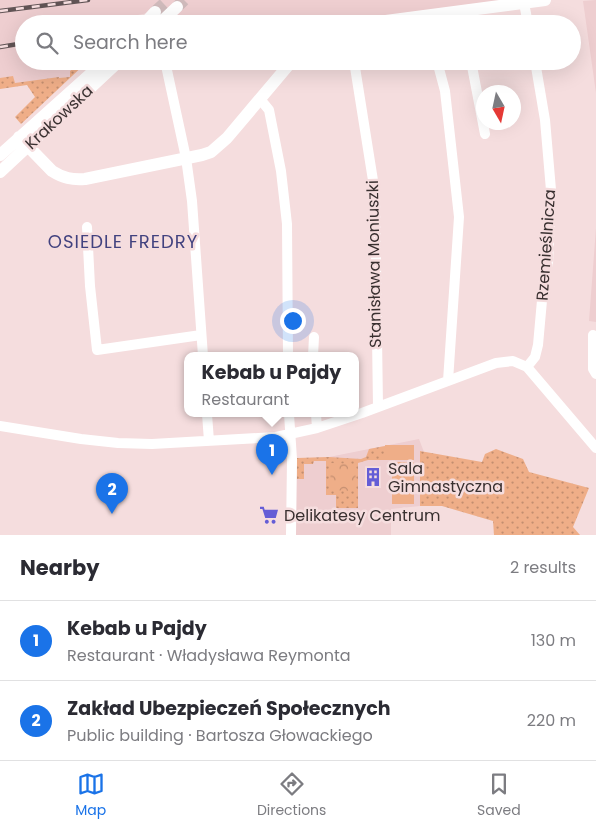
<!DOCTYPE html>
<html lang="en">
<head>
<meta charset="utf-8">
<style>
	:root { --surface:#fff; --page:#f2f2f3; --text:#2b2b33; --muted:#7c7c81; --line:#e1e1e2; --accent:#1a73e8 }
	body { margin:0; font-family:Poppins,sans-serif; background:var(--page); color:var(--text) }
	.compass { position:absolute; left:476px; top:85px; width:45px; height:45px; border-radius:50%; background:var(--surface); box-shadow:0 5px 20px #0002; rotate:171deg }
	.you { position:absolute; left:292px; top:320px; width:18px; height:18px; margin:-12px; border:4px solid #fff; border-radius:50%; background:#1a73e8; box-shadow:0 0 0 8px #1a73e833 }
	.badge { display:grid; place-items:center; width:32px; height:32px; border-radius:50%; background:var(--accent); color:#fff; font-size:16px; font-weight:700 }
	.pin { position:absolute; translate:-50% -41px; filter:drop-shadow(0 1px 2px #0008) }
	.pin::after { content:''; position:absolute; top:26px; width:18px; height:15px; background:inherit; clip-path:polygon(0 0,100% 0,50% 100%) }
	.popup { position:absolute; left:184px; top:352px; width:175px; height:65px; box-sizing:border-box; display:grid; place-content:center; border-radius:10px; background:var(--surface); filter:drop-shadow(0 1px 4px #0005); font-size:16px; white-space:nowrap; color:var(--muted) }
	.popup b { font-size:19px; color:var(--text) }
	.popup::after { content:''; position:absolute; left:50%; top:100%; margin-left:-10px; border:10px solid transparent; border-top-color:var(--surface) }
	.list { margin:0; padding:0; list-style:none }
	h2 { display:flex; justify-content:space-between; align-items:center; height:65px; margin:0; padding:0 20px; font-size:21px }
	h2 small { font-size:16px; font-weight:400; color:var(--muted) }
	.list li { display:grid; grid-template-columns:32px 1fr auto; gap:15px; align-items:center; box-sizing:border-box; height:80px; padding:0 20px; border-top:1px solid var(--line) }
	.list b { display:block; font-size:19px; white-space:nowrap }
	.list p { margin:0; font-size:16px; white-space:nowrap; color:var(--muted) }
	.list em { font-size:16px; font-style:normal; color:var(--muted) }
	.icon { flex:none; width:28px; height:28px; fill:none; stroke:currentColor; stroke-width:2; stroke-linecap:round; stroke-linejoin:round }
	.map { position:relative; flex:none; width:596px; height:535px; overflow:hidden }
	.search { position:absolute; background:var(--surface); box-shadow:0 5px 20px #0002; left:15px; right:15px; top:15px; height:55px; display:flex; align-items:center; gap:12px; box-sizing:border-box; padding:0 18px; border-radius:28px; color:var(--muted); font-size:19px }
	.sheet { height:225px; background:var(--surface) }
	nav { display:flex; justify-content:space-around; align-items:center; box-sizing:border-box; height:70px; border-top:1px solid var(--line); background:var(--surface); font-size:14px; color:var(--muted) }
	nav a { display:grid; justify-items:center; gap:2px }
	nav .on { color:var(--accent) }
	.map>svg:first-child { display:block }
	.built { fill:#eeced0 }
	.grass { fill:url(#grass-dots) }
	.park { fill:url(#park-crowns) }
	.pitch { fill:#efae88 }
	.lines { fill:none; stroke-linecap:round; stroke-linejoin:round }
	.tertiary-tunnel { stroke:#cfbabb; stroke-width:12; stroke-dasharray:12 6; stroke-linecap:butt }
	.minor { stroke:#fff; stroke-width:10 }
	.tertiary { stroke:#fff; stroke-width:12 }
	.rail-casing { stroke:#615455; stroke-width:4.5 }
	.rail { stroke:#f5ddde; stroke-width:2.5; stroke-dasharray:8; stroke-linecap:butt }
	.labels { text-anchor:middle; dominant-baseline:central; stroke-width:5; stroke-linejoin:round; paint-order:stroke }
	.street-label { font-size:16px; fill:#393030; stroke:#f5ddde }
	.poi-label { font-size:16px; fill:#393030; stroke:#f5ddde; text-anchor:start }
	.neighbourhood-label { font-size:18px; letter-spacing:1px; fill:#42427f; stroke:#f5ddde }
</style>
</head>
<body>
<div class="map">
<svg width="596" height="535" viewBox="0 0 596 535">
	<defs>
		<pattern id="grass-dots" width="8" height="8" patternUnits="userSpaceOnUse" patternTransform="scale(1.25)"><rect width="8" height="8" fill="#efae88"/><path d="M2 2h.1M6 6h.1" fill="none" stroke="#c38e70" stroke-width="1.8" stroke-linecap="round"/></pattern>
		<pattern id="park-crowns" width="20" height="18" patternUnits="userSpaceOnUse" patternTransform="scale(1.25)"><rect width="20" height="18" fill="#efae88"/><path d="M2 6a3 3 0 1 1 6 0M12 15a3 3 0 1 1 6 0" fill="none" stroke="#c38e70"/></pattern>
	</defs>
	<rect width="100%" height="100%" fill="#f5ddde"/>
	<path class="built" d="M0,0H520L360,24H159L175,7L138,15L129,24L125,20L128,17L98,24H24V61H83L70,71L71,77L0,86Z
		M596,0V93L583,1Z
		M596,228V322L589,321Z
		M419,439L424,452L420,451V506L391,509V535H291L292,459L329,457Z"/>
	<path class="grass" d="M83,61H88L21,124L15,117L35,97L27,85L0,89V78L13,76L15,83L59,77V78L70,77V71Z
		M385,446V460H368L358,463V508H336V495H326V461H314L313,464H304V479H297V458L329,457L361,459L366,457L369,449Z
		M496,449L523,459L529,472L589,488L573,527L580,535H494L493,521L442,506H420V451L482,462L485,454Z"/>
	<path class="park" d="M331,463L356,464L355,491L330,490Z"/>
	<path class="pitch" d="M385,445H414V460H385Z
		M392,462H414V504H392Z"/>
	<g class="lines">
		<path class="tertiary-tunnel" d="M177,7L184,0
			M155,12L168,0"/>
		<path class="minor" d="M524,3L528,24
			M461,11L463,24
			M165,61L186,158L192,201L203,356
			M354,61L375,193L378,407
			M437,61L445,91L459,217L448,381
			M471,61L485,134
			M260,99L269,110L281,171L287,224L288,356
			M87,227L90,286L97,350L201,335
			M593,335V369L596,374
			M313,356L314,337
			M527,367L535,357L538,345L545,267L548,264L551,190L545,120L535,61
			M207,414L209,441
			M289,414L292,459L291,535
			M316,414L317,428
			M0,426L81,439L118,443L152,444L276,437L317,428L362,413L496,363L513,361L527,367L596,448"/>
		<path class="tertiary" d="M144,24L155,12
			M159,24L177,7
			M363,24L545,0
			M19,137L52,171C63,178 72,180 85,179L202,155L211,152L227,138L292,61
			M0,155L105,61
			M0,172L119,61"/>
		<g class="rail-casing">
			<path id="rail" d="M0,11L88,0
				M0,47L24,43"/>
		</g>
		<use href="#rail" class="rail"/>
	</g>
	<defs>
		<g id="building-bare" transform="scale(1.5)"><path d="M-4-6H4V6H1V3H-1V6H-4ZM-2.5-4.3h1.7v1.8h-1.7ZM.8-4.3h1.7v1.8H.8ZM-2.5-1h1.7V.8h-1.7ZM.8-1h1.7V.8H.8Z" fill="#645dd6" stroke="#f5ddde" stroke-width="2.5" paint-order="stroke"/></g>
		<g id="supermarket-bare" transform="scale(1.5)"><path d="M-6-5.5h2.5l.6 2H6L4.5 2H-2.5L-4.4-4H-6ZM-1.5 3.2a1.3 1.3 0 1 0 .1 0ZM3 3.2a1.3 1.3 0 1 0 .1 0Z" fill="#645dd6" stroke="#f5ddde" stroke-width="2.5" paint-order="stroke"/></g>
	</defs>
	<g fill-rule="evenodd">
		<use href="#building-bare" x="373" y="477"/>
		<use href="#supermarket-bare" x="269" y="515"/>
	</g>
	<g class="labels">
		<g class="street-label">
			<text transform="translate(59 117) rotate(-43)">Krakowska</text>
			<text transform="translate(546 245) rotate(-86)">Rzemieślnicza</text>
			<text transform="translate(374 264) rotate(-91)">Stanisława Moniuszki</text>
		</g>
		<g class="poi-label">
			<text x="388" y="468">Sala<tspan x="388" dy="18">Gimnastyczna</tspan></text>
			<text x="284" y="515">Delikatesy Centrum</text>
		</g>
		<g class="neighbourhood-label">
			<text x="123" y="241">OSIEDLE FREDRY</text>
		</g>
	</g>
</svg>
<svg class="compass" viewBox="-18 -18 36 36"><path d="M0-13l5 13h-10z" fill="#e53935"/><path d="M0 13l5-13h-10z" fill="#7c7c81"/></svg>
<div class="you"></div>
<div class="pin badge" style="left:272px;top:475px">1</div>
<div class="popup"><b>Kebab u Pajdy</b>Restaurant</div>
<div class="pin badge" style="left:112px;top:514px">2</div>
<div class="search"><svg class="icon" aria-label="search" viewBox="0 0 24 24"><circle cx="10" cy="10" r="6"/><path d="M15 15l6 6"/></svg>Search here</div>
</div>
<section class="sheet">
<h2>Nearby<small>2 results</small></h2>
<ul class="list">
<li><span class="badge">1</span><div><b>Kebab u Pajdy</b><p>Restaurant · Władysława Reymonta</p></div><em>130 m</em></li>
<li><span class="badge">2</span><div><b>Zakład Ubezpieczeń Społecznych</b><p>Public building · Bartosza Głowackiego</p></div><em>220 m</em></li>
</ul>
</section>
<nav>
<a class="on"><svg class="icon" aria-label="map" viewBox="0 0 24 24"><path d="M3 6l6-2 6 2 6-2v14l-6 2-6-2-6 2zM9 4v14M15 6v14"/></svg>Map</a>
<a><svg class="icon" aria-label="directions" viewBox="0 0 24 24"><path d="M12 3l9 9-9 9-9-9zM9 14v-3h6M13 9l2 2-2 2"/></svg>Directions</a>
<a><svg class="icon" aria-label="saved" viewBox="0 0 24 24"><path d="M7 4h10v16l-5-4-5 4z"/></svg>Saved</a>
</nav>
</body>
</html>
